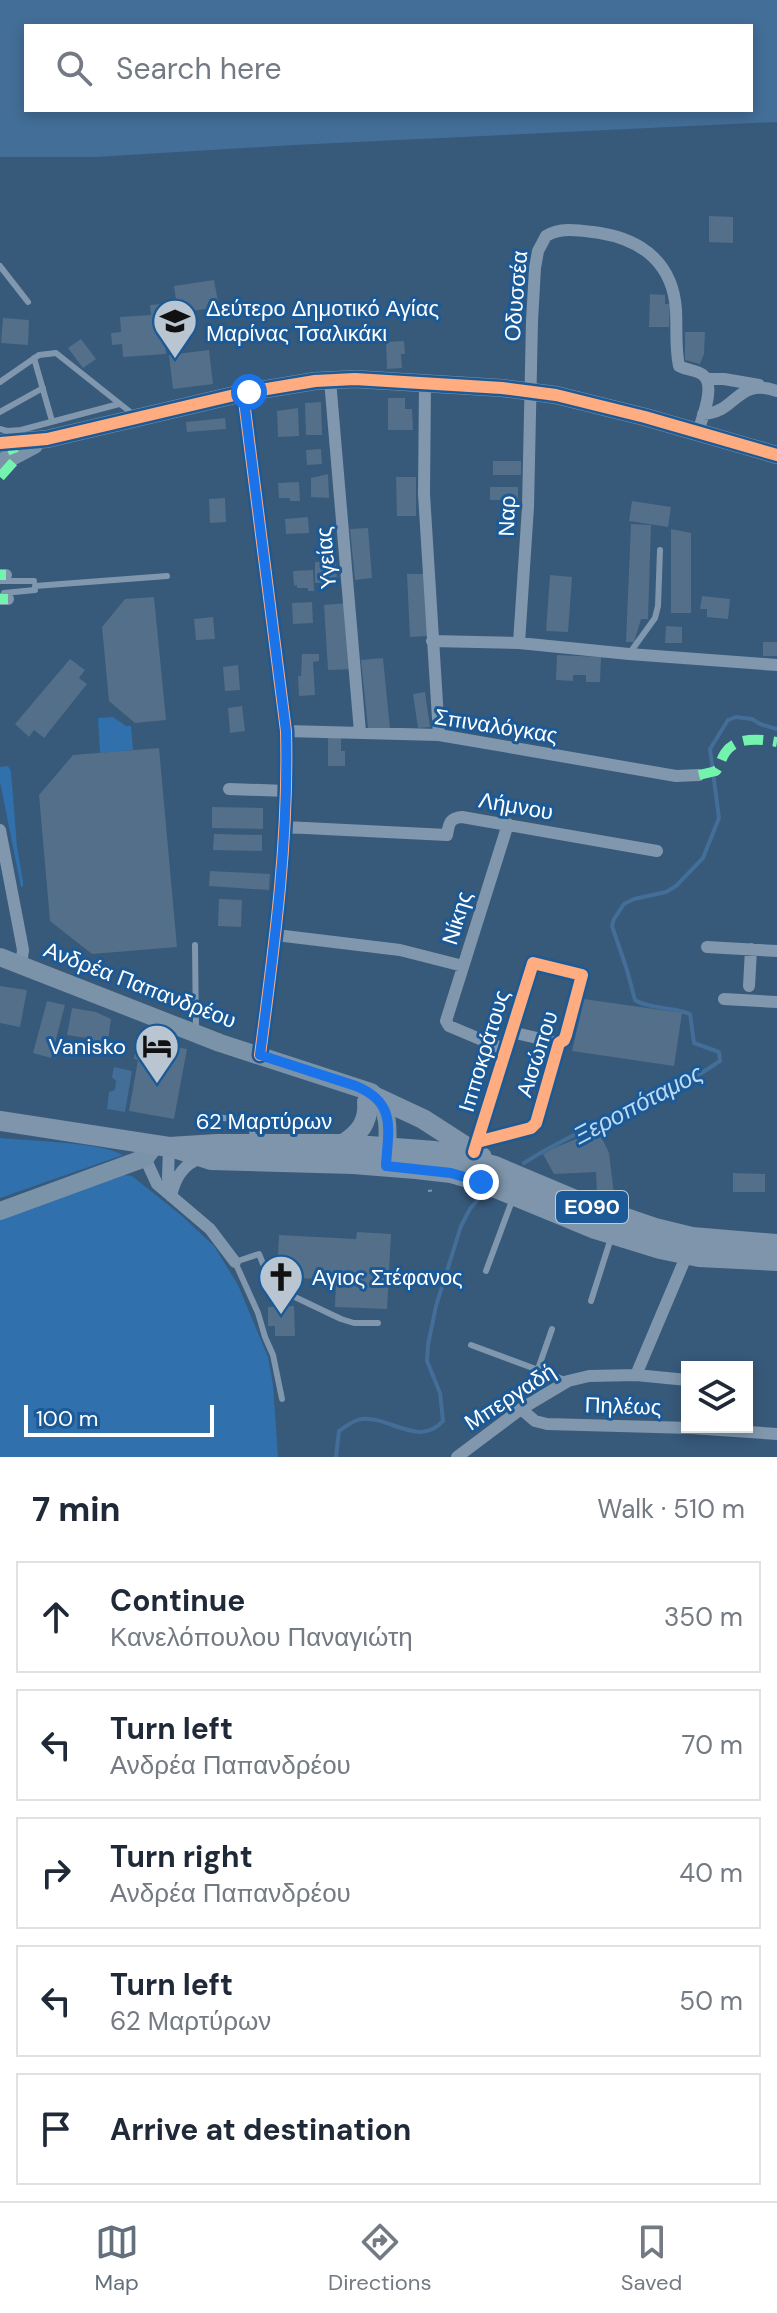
<!DOCTYPE html>
<html lang="en">
<head>
<meta charset="utf-8">
<style>
	:root { --surface:#fff; --page:#f2f2f3; --text:#1f2937; --muted:#747a83; --line:#e0e1e3; --accent:#646f7c }
	body { margin:0; font-family:"DM Sans",sans-serif; background:var(--page); color:var(--text) }
	.controls { position:absolute; right:24px; bottom:24px; display:grid; overflow:hidden; border-radius:0px; box-shadow:0 4px 12px #0003 }
	.controls button { width:72px; height:72px; display:grid; place-items:center; padding:0; border:0; border-bottom:2px solid var(--line); background:var(--surface); color:var(--text); font:40px sans-serif }
	.scale { position:absolute; left:24px; bottom:20px; width:190px; box-sizing:border-box; padding-left:8px; border:4px solid #fff; border-top:0; font-size:22px; line-height:28px; white-space:nowrap; color:#fff; -webkit-text-stroke:6px #1b5a96; paint-order:stroke }
	.stop { position:absolute; width:24px; height:24px; margin:-18px; border:6px solid #1a73e8; border-radius:50%; background:#fff }
	.stop.end { background:#1a73e8; border-color:#fff; box-shadow:0 2px 8px #0008 }
	.list { margin:0; padding:0; list-style:none }
	h2 { display:flex; justify-content:space-between; align-items:center; height:104px; margin:0; padding:0 32px; font-size:34px }
	h2 small { font-size:26px; font-weight:400; color:var(--muted) }
	.list li { display:grid; grid-template-columns:52px 1fr auto; gap:24px; align-items:center; box-sizing:border-box; height:112px; margin:0 16px 16px; padding:0 16px; border:2px solid var(--line); border-radius:0px }
	.list b { display:block; font-size:30px; white-space:nowrap }
	.list p { margin:0; font-size:26px; white-space:nowrap; color:var(--muted) }
	.list em { font-size:26px; font-style:normal; color:var(--muted) }
	.icon { flex:none; width:44px; height:44px; fill:none; stroke:currentColor; stroke-width:2; stroke-linecap:round; stroke-linejoin:round }
	.map { position:relative; flex:none; width:777px; height:1457px; overflow:hidden }
	.search { position:absolute; background:var(--surface); box-shadow:0 4px 12px #0003; left:24px; right:24px; top:24px; height:88px; display:flex; align-items:center; gap:20px; box-sizing:border-box; padding:0 28px; border-radius:0px; color:var(--muted); font-size:30px }
	.sheet { height:744px; background:var(--surface) }
	nav { display:flex; justify-content:space-around; align-items:center; box-sizing:border-box; height:112px; border-top:2px solid var(--line); background:var(--surface); font-size:22px; color:var(--muted) }
	nav a { display:grid; justify-items:center; gap:4px }
	nav .on { color:var(--accent) }
	.map>svg:first-child { display:block }
	.green { fill:#3070ac }
	.water { fill:#436e98; fill-rule:evenodd }
	.lines { fill:none; stroke-linecap:round; stroke-linejoin:round }
	.stream { stroke:#436e98; stroke-width:4 }
	.building { fill:#546f89 }
	.path { stroke:#8097ad; stroke-width:2; stroke-dasharray:4 6; stroke-linecap:butt }
	.lane { stroke:#8097ad; stroke-width:6 }
	.street { stroke:#8097ad; stroke-width:12 }
	.secondary { stroke:#7b93a9; stroke-width:18 }
	.primary { stroke:#7e95ab; stroke-width:20 }
	.quiet { stroke:#73f3ae; stroke-width:10; stroke-dasharray:20 10; stroke-linecap:butt }
	.cycleway-casing { stroke:#1b5a96; stroke-width:17 }
	.cycleway { stroke:#ffac80; stroke-width:12 }
	.route { stroke:#1a73e8; stroke-width:10 }
	.labels { text-anchor:middle; dominant-baseline:central; stroke-width:6; stroke-linejoin:round; paint-order:stroke }
	.shield { fill:#1b5a96; stroke:#bbcee0; stroke-width:2 }
	.shield-label { font-size:20px; font-weight:bold; fill:#fff }
	.street-label { font-size:22px; fill:#fff; stroke:#1b5a96 }
	.poi-label { font-size:22px; fill:#fff; stroke:#1b5a96; text-anchor:start }
	.water-label { font-size:24px; font-style:italic; fill:#badaf6; stroke:#1b5a96 }
</style>
</head>
<body>
<div class="map">
<svg width="777" height="1457" viewBox="0 0 777 1457">
	<rect width="100%" height="100%" fill="#37597a"/>
	<path class="green" d="M113,717L126,726H131L133,750L100,753L98,718Z
		M8,766L11,771L17,847L23,881V886L21,887L0,782V767Z
		M0,1138C29,1141 101,1142 123,1155L0,1198Z
		M124,1175L132,1176L182,1216L214,1246L238,1285L268,1357L273,1385L278,1457H0V1220Z"/>
	<path class="water" d="M0,0H777V122L294,145L96,157H0ZM26,26H751V110H26Z
		M114,1067L132,1071L125,1112L107,1109L109,1092L115,1090L116,1081L112,1077Z"/>
	<g class="lines">
		<path class="stream" d="M524,1163C586,1123 659,1103 720,1061L719,1052L694,1043L690,1014C673,1007 649,1009 635,1000L627,970L612,926L614,919L624,904L634,899L666,892L676,886L703,858L719,818L710,749L728,720L736,717L752,719L760,724L777,729
			M336,1457L339,1431C345,1427 355,1419 362,1419C390,1416 419,1448 443,1421L440,1393L427,1361L428,1345L436,1306L461,1226L470,1209L480,1197"/>
	</g>
	<path class="building" d="M709,216L733,217V243L709,242Z
		M214,280L219,307L178,313L174,286Z
		M650,294L665,295V304H670L669,327H649Z
		M162,304L166,354L123,357L122,344L112,345L111,333L121,332L120,317L151,315L150,305Z
		M3,318L29,320L28,345L1,343Z
		M685,332H705L704,354L700,364L685,360Z
		M81,339L96,359L83,368L68,348Z
		M404,341L405,354H401L402,368L387,369L386,342Z
		M209,350L213,384L173,389L169,355Z
		M388,398H405V409H412L413,430H388Z
		M321,402L322,435H306L305,403Z
		M298,408L299,436L278,437L277,411Z
		M225,418L226,429L187,432L186,422Z
		M321,449L322,464L307,465L306,450Z
		M493,461H521V475H493Z
		M328,474L329,498L311,497V478Z
		M396,477H416V516H397Z
		M299,482L300,501H290V498H279L278,483Z
		M490,487H518V500H490Z
		M225,498L226,522L210,523L209,499Z
		M632,501L671,507L668,527L629,521Z
		M308,517L309,533L286,534L285,519Z
		M631,524L651,525L648,619H641L634,642H626Z
		M368,528L372,578L355,580L350,529Z
		M671,529L691,533V613H671Z
		M336,561L337,582L315,583V562Z
		M313,570L314,591H308V588H297V585L294,586L293,571Z
		M407,574H425L428,636L410,637Z
		M550,575L572,577L568,632L546,631Z
		M702,596L730,599L728,619L707,617V609H700Z
		M154,597L166,720L135,723L109,701L102,627L125,599Z
		M312,602L313,623L293,624L292,603Z
		M347,603L353,669L328,670L324,605Z
		M213,617L215,639L196,640L194,619Z
		M666,626L682,627V643H665Z
		M763,642H777V656H763Z
		M302,654H319V661L313,662L315,695L299,696L298,676H301Z
		M557,655L601,657L600,682H586V675H573V681L556,680Z
		M383,658L390,729L368,728L361,660Z
		M70,659L85,670L79,678L87,684L44,738L34,730L29,737L15,724Z
		M238,665L240,690L225,691L223,667Z
		M425,692L430,727L418,728L413,694Z
		M242,706L245,731L230,733L228,708Z
		M328,737H341V751H345V766H328Z
		M159,748L177,947L92,954L50,921L39,795L73,755Z
		M212,807L263,808V829L212,828Z
		M214,834L262,835V851L213,850Z
		M210,871L270,874L269,890L209,886Z
		M219,899L242,900L241,927L218,926Z
		M0,986L27,990L20,1027L0,1023Z
		M584,999L682,1013L674,1066L572,1051Z
		M47,1001L65,1005L51,1058L33,1053Z
		M72,1008L96,1012L111,1019L107,1048L91,1046L93,1039L67,1035Z
		M142,1041L187,1049L174,1119L129,1111L138,1060L134,1059L135,1053L139,1054Z
		M598,1130L609,1153L614,1194L597,1195L596,1172L554,1174L543,1154L554,1148Z
		M733,1173L765,1174V1192H733Z
		M357,1232L391,1234L387,1309L335,1307L336,1280L277,1277L279,1235L356,1239Z
		M294,1306L295,1336H275V1326H268V1307Z"/>
	<g class="lines">
		<path class="path" d="M428,1191L438,1190"/>
		<path class="lane" d="M0,266L28,302
			M34,358L52,421
			M0,382L39,355L56,353L134,415
			M0,412L43,388
			M0,429L7,431L21,430L119,404
			M0,581H34
			M35,586L167,576
			M4,593L35,590
			M629,654L655,618L658,606L660,550
			M195,945L196,1031
			M211,1116L250,1122L254,1140
			M486,1271L513,1198
			M591,1301L611,1238
			M471,1345L568,1381
			M538,1369L552,1329
			M282,1399L273,1355L265,1337L258,1313L235,1262L259,1254L270,1281L278,1289L341,1319L354,1323H378"/>
		<path class="street" d="M707,379H724L759,385
			M330,380L360,732
			M425,383L424,494L439,735
			M243,393L286,731C289,840 274,948 260,1055
			M703,414C737,413 736,377 777,391
			M0,575H6
			M0,599H8
			M432,641L519,643L629,654L777,665
			M519,643L528,507L532,321L535,268L538,251L546,236C561,226 583,231 600,233C643,240 673,264 676,310C677,328 675,348 679,366C686,370 697,370 703,375C716,385 702,419 698,431
			M286,731L439,735L676,776L699,775
			M229,789L287,791
			M285,827L447,835C449,824 449,818 462,817L657,851
			M0,830L20,934L23,950L21,965
			M276,935L400,950L463,966
			M707,947L777,951
			M749,986L751,949
			M724,999L777,1002
			M511,1032L559,1043
			M506,1050L449,1026L446,1021L508,824
			M169,1147L168,1178L170,1193
			M474,1152L477,1142L533,963L582,975L566,1035L564,1040L559,1043L536,1123L531,1128L477,1142
			M145,1158L157,1184L210,1229L235,1262
			M171,1196C175,1178 183,1164 201,1158
			M636,1375L687,1380
			M521,1409L535,1421L547,1424L691,1428L777,1434
			M457,1457L521,1409L568,1381L589,1376L636,1375L688,1252"/>
		<path class="secondary" d="M0,443L47,439L243,393L315,381L355,379L502,388L556,395L645,417L777,455
			M0,463L34,445
			M0,957L220,1043L371,1092C392,1109 388,1135 386,1160
			M0,1211L145,1158L155,1145"/>
		<path class="primary" d="M378,1098L423,1119L482,1157
			M0,1121L169,1147L217,1144H343L435,1151L495,1166L585,1204L655,1228L692,1237L777,1244
			M343,1144C359,1134 369,1122 367,1102
			M177,1149L211,1160L353,1164L416,1169L451,1173L481,1182L595,1229L660,1249L699,1257L777,1261"/>
		<path class="quiet" d="M0,477L16,459L8,438
			M0,575H6
			M0,599H8
			M699,775L716,771C720,766 721,759 725,753C736,736 760,739 777,742"/>
		<g class="cycleway-casing">
			<path id="cycleway" d="M243,393L286,731C289,840 274,948 260,1055
				M0,443L47,439L243,393L315,381L355,379L502,388L556,395L645,417L777,455
				M474,1152L477,1142L533,963L582,975L566,1035L564,1040L559,1043L536,1123L531,1128L477,1142"/>
		</g>
		<use href="#cycleway" class="cycleway"/>
	</g>
	<g class="lines">
		<path class="route" d="M249,392L243,393L286,731C289,840 274,948 260,1055L356,1086C397,1103 388,1129 386,1166L451,1173L481,1182"/>
	</g>
	<defs>
		<g id="school-pin" transform="scale(2.3)"><path d="M0 17L-7.5 6A9.5 9.5 0 1 1 7.5 6Z" fill="#b9c5d0" stroke="#1b5a96"/><path d="M0-5L7-2L0 1L-7-2ZM-4 1L0 2.5L4 1V4Q0 6-4 4Z" fill="#111"/></g>
		<g id="hotel-pin" transform="scale(2.3)"><path d="M0 17L-7.5 6A9.5 9.5 0 1 1 7.5 6Z" fill="#b9c5d0" stroke="#1b5a96"/><path d="M-6-4.5h1.5V1H6V5H4.5V3h-9V5H-6ZM-4 0a1.8 1.8 0 1 1 3.6 0ZM.5 0V-2.5h3Q6-2.5 6 0Z" fill="#111"/></g>
		<g id="church-pin" transform="scale(2.3)"><path d="M0 17L-7.5 6A9.5 9.5 0 1 1 7.5 6Z" fill="#b9c5d0" stroke="#1b5a96"/><path d="M-1.2-6h2.4v3.5h3.3v2.4h-3.3V6h-2.4V-.1h-3.3v-2.4h3.3Z" fill="#111"/></g>
	</defs>
	<g fill-rule="evenodd">
		<use href="#school-pin" x="175" y="321"/>
		<use href="#hotel-pin" x="157" y="1046"/>
		<use href="#church-pin" x="281" y="1277"/>
	</g>
	<g class="labels">
		<rect class="shield" x="556" y="1191" width="72" height="32" rx="6"/>
		<g class="shield-label">
			<text x="592" y="1207">ΕΟ90</text>
		</g>
		<g class="street-label">
			<text transform="translate(516 296) rotate(-85)">Οδυσσέα</text>
			<text transform="translate(507 516) rotate(-88)">Ναρ</text>
			<text transform="translate(326 558) rotate(-95)">Υγείας</text>
			<text transform="translate(496 726) rotate(9)">Σπιναλόγκας</text>
			<text transform="translate(516 806) rotate(10)">Λήμνου</text>
			<text transform="translate(457 918) rotate(-73)">Νίκης</text>
			<text transform="translate(140 985) rotate(21)">Ανδρέα Παπανδρέου</text>
			<text transform="translate(484 1051) rotate(-73)">Ιπποκράτους</text>
			<text transform="translate(537 1054) rotate(-72)">Αισώπου</text>
			<text x="264" y="1121">62 Μαρτύρων</text>
			<text transform="translate(510 1397) rotate(-33)">Μπεργαδή</text>
			<text transform="translate(623 1406) rotate(2)">Πηλέως</text>
		</g>
		<g class="poi-label">
			<text x="206" y="308">Δεύτερο Δημοτικό Αγίας<tspan x="206" dy="25">Μαρίνας Τσαλικάκι</tspan></text>
			<text x="126" y="1046" text-anchor="end">Vanisko</text>
			<text x="312" y="1277">Αγιος Στέφανος</text>
		</g>
		<g class="water-label">
			<text transform="translate(638 1104) rotate(-28)">Ξεροπόταμος</text>
		</g>
	</g>
</svg>
<div class="controls">
<button><svg class="icon" aria-label="layers" viewBox="0 0 24 24"><path d="M12 4l9 5-9 5-9-5zM3 14l9 5 9-5"/></svg></button>
</div>
<div class="scale">100 m</div>
<div class="stop" style="left:249px;top:392px"></div>
<div class="stop end" style="left:481px;top:1182px"></div>
<div class="search"><svg class="icon" aria-label="search" viewBox="0 0 24 24"><circle cx="10" cy="10" r="6"/><path d="M15 15l6 6"/></svg>Search here</div>
</div>
<section class="sheet">
<h2>7 min<small>Walk · 510 m</small></h2>
<ul class="list">
<li><svg class="icon" aria-label="ahead" viewBox="0 0 24 24"><path d="M12 20V5M6 11l6-6 6 6"/></svg><div><b>Continue</b><p>Κανελόπουλου Παναγιώτη</p></div><em>350 m</em></li>
<li><svg class="icon" aria-label="left" viewBox="0 0 24 24"><path d="M17 20v-9H6M10 6l-5 5 5 5"/></svg><div><b>Turn left</b><p>Ανδρέα Παπανδρέου</p></div><em>70 m</em></li>
<li><svg class="icon" aria-label="right" viewBox="0 0 24 24"><path d="M7 20v-9h11M14 6l5 5-5 5"/></svg><div><b>Turn right</b><p>Ανδρέα Παπανδρέου</p></div><em>40 m</em></li>
<li><svg class="icon" aria-label="left" viewBox="0 0 24 24"><path d="M17 20v-9H6M10 6l-5 5 5 5"/></svg><div><b>Turn left</b><p>62 Μαρτύρων</p></div><em>50 m</em></li>
<li><svg class="icon" aria-label="arrive" viewBox="0 0 24 24"><path d="M6 21V4h12l-3 4 3 4H6"/></svg><div><b>Arrive at destination</b></div></li>
</ul>
</section>
<nav>
<a class="on"><svg class="icon" aria-label="map" viewBox="0 0 24 24"><path d="M3 6l6-2 6 2 6-2v14l-6 2-6-2-6 2zM9 4v14M15 6v14"/></svg>Map</a>
<a><svg class="icon" aria-label="directions" viewBox="0 0 24 24"><path d="M12 3l9 9-9 9-9-9zM9 14v-3h6M13 9l2 2-2 2"/></svg>Directions</a>
<a><svg class="icon" aria-label="saved" viewBox="0 0 24 24"><path d="M7 4h10v16l-5-4-5 4z"/></svg>Saved</a>
</nav>
</body>
</html>
